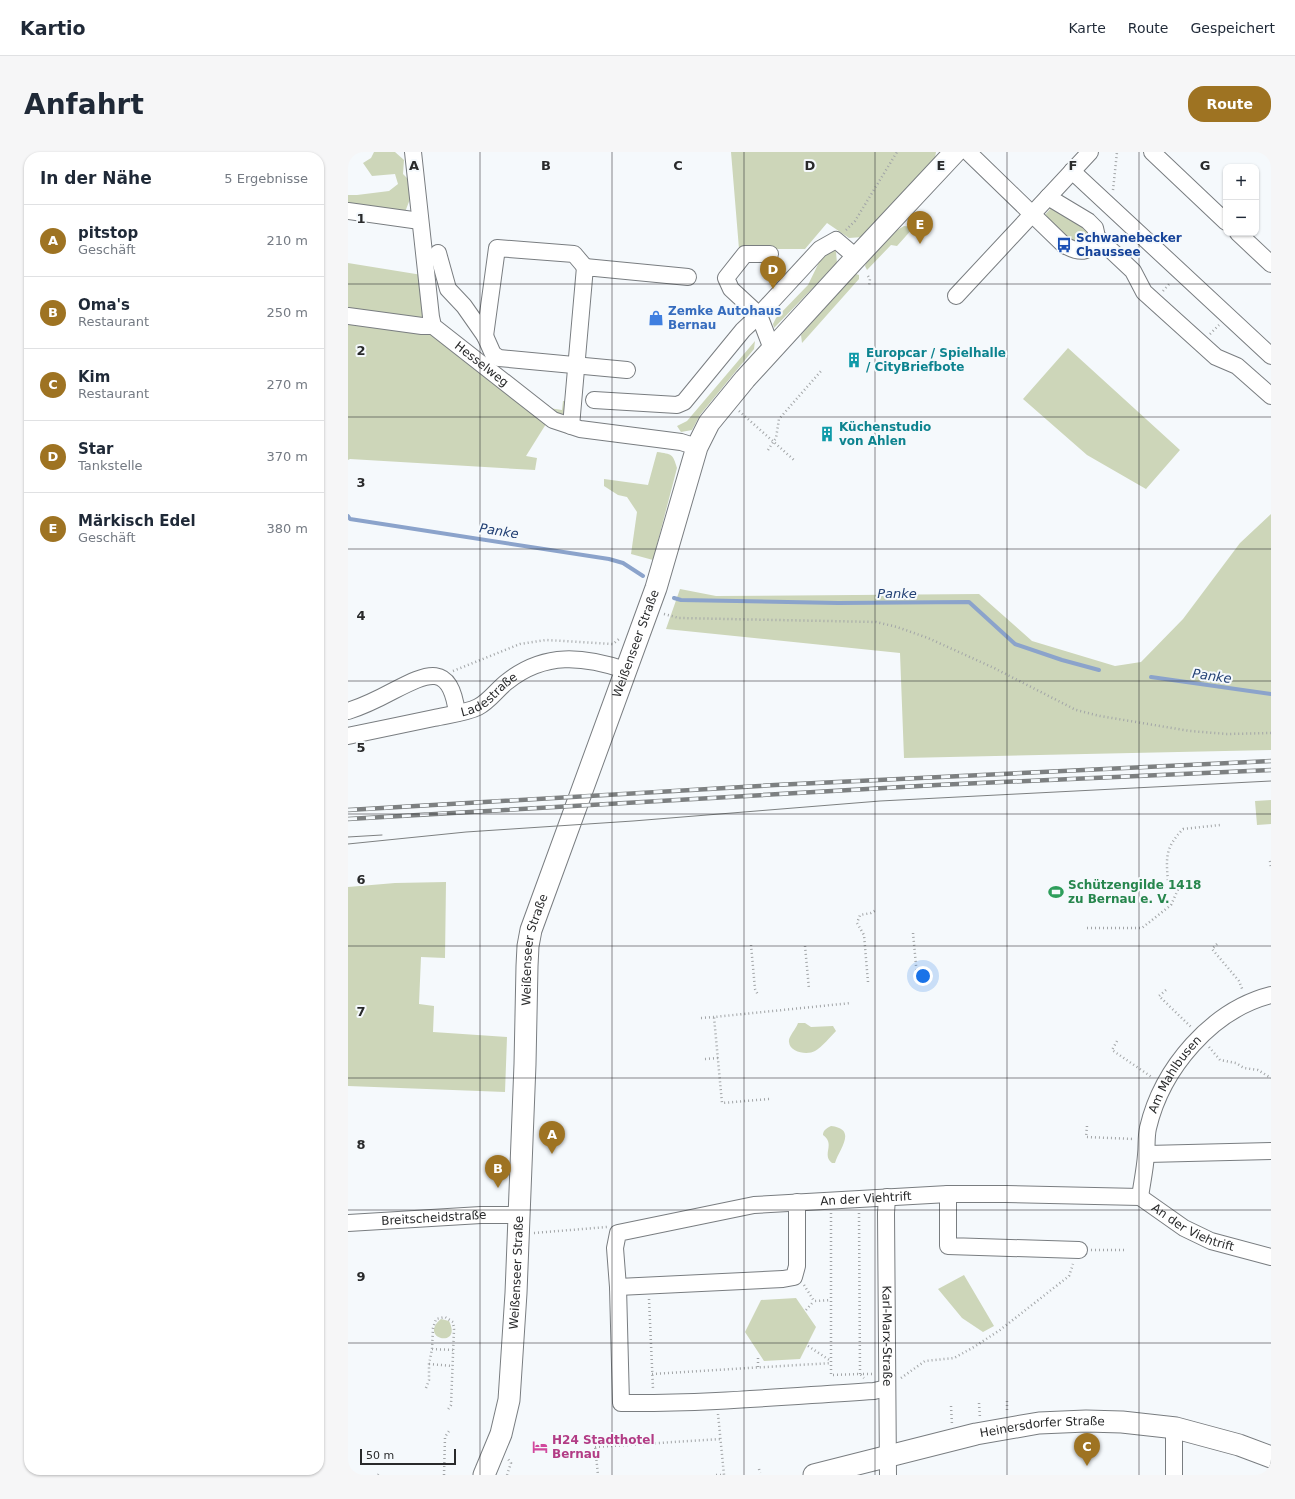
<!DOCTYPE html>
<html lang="de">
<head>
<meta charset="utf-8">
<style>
	:root { --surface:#fff; --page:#f6f6f7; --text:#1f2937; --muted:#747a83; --line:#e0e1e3; --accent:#9e7322 }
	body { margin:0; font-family:"DejaVu Sans",sans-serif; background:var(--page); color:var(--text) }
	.controls { position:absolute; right:12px; top:12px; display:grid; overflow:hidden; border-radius:8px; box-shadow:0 1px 3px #0004 }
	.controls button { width:36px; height:36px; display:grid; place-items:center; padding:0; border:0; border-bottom:1px solid var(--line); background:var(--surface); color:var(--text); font:20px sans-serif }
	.scale { position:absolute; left:12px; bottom:10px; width:96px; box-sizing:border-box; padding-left:4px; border:2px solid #292a2b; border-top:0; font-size:11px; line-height:14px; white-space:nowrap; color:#292a2b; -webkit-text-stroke:3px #f5f9fc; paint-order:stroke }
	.you { position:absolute; left:575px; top:824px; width:14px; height:14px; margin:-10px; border:3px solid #fff; border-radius:50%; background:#1a73e8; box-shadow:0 0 0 6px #1a73e833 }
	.badge { display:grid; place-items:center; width:26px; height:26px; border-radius:50%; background:var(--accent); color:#fff; font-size:13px; font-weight:700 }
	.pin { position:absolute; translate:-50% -33px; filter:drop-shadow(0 1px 2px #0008) }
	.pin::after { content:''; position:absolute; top:21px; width:14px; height:12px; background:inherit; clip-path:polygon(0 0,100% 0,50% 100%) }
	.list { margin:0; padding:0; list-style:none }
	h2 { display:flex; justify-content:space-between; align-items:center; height:52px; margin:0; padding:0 16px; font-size:17px }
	h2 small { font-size:13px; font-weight:400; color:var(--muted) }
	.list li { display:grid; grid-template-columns:26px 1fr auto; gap:12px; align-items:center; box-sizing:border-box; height:72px; padding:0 16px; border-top:1px solid var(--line) }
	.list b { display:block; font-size:15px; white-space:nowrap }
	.list p { margin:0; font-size:13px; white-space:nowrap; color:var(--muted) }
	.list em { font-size:13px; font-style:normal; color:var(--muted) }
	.map { position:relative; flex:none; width:923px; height:1323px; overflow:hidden; border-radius:16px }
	header { display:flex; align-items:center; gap:24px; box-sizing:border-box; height:56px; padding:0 20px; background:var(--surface); border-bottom:1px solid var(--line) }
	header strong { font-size:19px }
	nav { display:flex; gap:22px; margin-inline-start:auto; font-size:14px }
	.intro { display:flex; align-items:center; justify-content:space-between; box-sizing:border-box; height:96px; padding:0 24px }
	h1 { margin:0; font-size:28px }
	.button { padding:10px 18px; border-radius:16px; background:var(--accent); color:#fff; font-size:14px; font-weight:700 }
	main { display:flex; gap:24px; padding:0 24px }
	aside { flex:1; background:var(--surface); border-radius:16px; box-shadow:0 1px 3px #0004 }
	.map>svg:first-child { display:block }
	.green { fill:#cdd6b9 }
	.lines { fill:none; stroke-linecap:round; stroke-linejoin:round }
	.stream { stroke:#8ba3cb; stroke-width:4 }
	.minor-casing { stroke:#797d80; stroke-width:18 }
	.major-casing { stroke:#797d80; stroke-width:23 }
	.path { stroke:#a2a5a7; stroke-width:2.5; stroke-dasharray:1 3; stroke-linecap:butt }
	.minor { stroke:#fff; stroke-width:16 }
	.major { stroke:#fff; stroke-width:21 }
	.tram { stroke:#7d8081; stroke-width:1 }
	.rail-casing { stroke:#7d8081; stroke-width:4.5 }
	.rail { stroke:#f5f9fc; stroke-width:3; stroke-dasharray:9; stroke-linecap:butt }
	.grid { fill:none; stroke:#292a2b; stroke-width:1; stroke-opacity:0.55 }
	.labels { text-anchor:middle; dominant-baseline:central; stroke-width:4; stroke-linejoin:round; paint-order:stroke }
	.transit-label { font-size:12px; font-weight:bold; fill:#164399; stroke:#f5f9fc; text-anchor:start }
	.shop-label { font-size:12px; font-weight:bold; fill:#366cbe; stroke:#f5f9fc; text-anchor:start }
	.culture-label { font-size:12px; font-weight:bold; fill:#0d838f; stroke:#f5f9fc; text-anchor:start }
	.street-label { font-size:12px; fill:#292a2b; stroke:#f5f9fc }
	.leisure-label { font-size:12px; font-weight:bold; fill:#27864d; stroke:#f5f9fc; text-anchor:start }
	.hotel-label { font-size:12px; font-weight:bold; fill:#b23c85; stroke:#f5f9fc; text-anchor:start }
	.water-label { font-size:13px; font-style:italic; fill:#244275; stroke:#f5f9fc }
	.grid-label { font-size:13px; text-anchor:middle; font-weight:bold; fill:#292a2b; stroke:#f5f9fc; stroke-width:4; stroke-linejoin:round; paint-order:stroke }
</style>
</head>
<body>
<header>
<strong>Kartio</strong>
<nav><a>Karte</a><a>Route</a><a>Gespeichert</a></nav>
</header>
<div class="intro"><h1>Anfahrt</h1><a class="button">Route</a></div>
<main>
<aside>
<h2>In der Nähe<small>5 Ergebnisse</small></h2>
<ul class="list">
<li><span class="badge">A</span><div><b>pitstop</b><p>Geschäft</p></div><em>210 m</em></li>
<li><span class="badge">B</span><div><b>Oma's</b><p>Restaurant</p></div><em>250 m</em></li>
<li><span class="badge">C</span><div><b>Kim</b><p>Restaurant</p></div><em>270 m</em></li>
<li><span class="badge">D</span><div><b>Star</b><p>Tankstelle</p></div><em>370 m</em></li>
<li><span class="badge">E</span><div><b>Märkisch Edel</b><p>Geschäft</p></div><em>380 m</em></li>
</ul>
</aside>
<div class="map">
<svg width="923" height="1323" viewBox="0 0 923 1323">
	<rect width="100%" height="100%" fill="#f5f9fc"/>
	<path class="green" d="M26,0H47L56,8L55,22L63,30L64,42L57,60L0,55V43H9L41,39L50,32L47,22L24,24L15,11L23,6Z
		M383,0H588L587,6L580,13L515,85L501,86L479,71L457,97H391Z
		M705,54L736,76L743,83L733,90L727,91L694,66Z
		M556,74L566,75L549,94L543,93L519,118L517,114C521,101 544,80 556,74Z
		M486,96L488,100L489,111L426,176L425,172L428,166L460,133L477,98Z
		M0,111L74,123L76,169L0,161Z
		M508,122L511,123V127L454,191L453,183L498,131Z
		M0,168L88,181L198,272L178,304L189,306L187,318L2,307L0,308Z
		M407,189L406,197L352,263L344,278L333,280L329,274L339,269Z
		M720,196L832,298L798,337L739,303L675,247Z
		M215,249H218L217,263L213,264L192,252L201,253V256L214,258Z
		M309,300C324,302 325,302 329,316L305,408L283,402L289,360L279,345L270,343L256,334V327L300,333Z
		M923,362V598L556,606L552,501L318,477L332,437L368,444L631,442L684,489L767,514L793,510L835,467L892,391Z
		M923,648V672L909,673L907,649Z
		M98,730L97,806L73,805L71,852L86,854L85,880L159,885L157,940L0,934V735L47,731Z
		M450,871H457L463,875L485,874L488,879C483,884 474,895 467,899C460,903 442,901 441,890C440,885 448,877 450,871Z
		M483,974C510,977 491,997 487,1011H484C473,1003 488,992 475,983C475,978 479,976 483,974Z
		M616,1123L646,1174L635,1180L614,1166L590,1137Z
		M448,1146L468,1175L452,1207L416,1209L397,1180L413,1148Z
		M93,1167L101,1169C115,1197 69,1187 93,1167Z"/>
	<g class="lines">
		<path class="stream" d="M0,364L2,367L261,407L275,411L295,424
			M326,446L333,448L490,451L621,450L667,492L714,508L751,518
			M803,525L923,542"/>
		<g class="minor-casing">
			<g id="minor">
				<path id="s1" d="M65,0L83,165L85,174L205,268L232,277L333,290L349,295"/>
				<path d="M620,0L716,93C731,101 741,103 749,85L747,76L740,69L700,45"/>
				<path d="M804,0L878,70"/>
				<path d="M724,19L923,204"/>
				<path d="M0,59L72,69"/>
				<path d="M890,81L923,112"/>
				<path d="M749,85L785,119L796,140L868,205L889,214L923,244"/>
				<path d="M90,101L100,137L116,154L137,184L149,96L226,102L237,115"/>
				<path d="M422,102H397L378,126L383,137L411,163L424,197"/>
				<path d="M608,144L742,0"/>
				<path d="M0,164L74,174H85"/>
				<path d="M137,184L145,202L151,206L279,218"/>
				<path d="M246,248L329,253L336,250L395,178L411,163L472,97L488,88L508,105"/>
				<path d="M223,274L237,115L340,125"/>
				<path d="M0,559C16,554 30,547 45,539C80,521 102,510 109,561"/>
				<path id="s2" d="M0,584C29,578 57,572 86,566C99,563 118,561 130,555C142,549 150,536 160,529C197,500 235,504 277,518"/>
				<path d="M799,1002L923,999"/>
				<path d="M600,1042V1094L731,1098"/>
				<path id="s3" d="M539,1045L538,1061L540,1323"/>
				<path id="s4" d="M792,1045C794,1031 797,1017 798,1003C799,994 798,985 800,976C814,916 864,858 923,843"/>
				<path id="s5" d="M0,1071L133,1063H171"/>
				<path d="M270,1135L435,1127L446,1125L449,1114V1050"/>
				<path id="s6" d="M539,1236L526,1239C442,1244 357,1252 273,1251L270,1135L267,1096L270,1081L406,1053L600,1042H658L792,1045L836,1076L863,1089L923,1105"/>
				<path d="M826,1323V1286L828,1276"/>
			</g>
		</g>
		<g class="major-casing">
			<g id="major">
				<path id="s7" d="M136,1323L153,1282L161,1248L168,1141L177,912L179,814L180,794L183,778L308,436L349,295L361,271L397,227L505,109L607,0"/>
				<path id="s8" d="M466,1323L628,1282L691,1271L738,1269L774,1270L828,1276L891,1293L923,1305"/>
			</g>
		</g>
		<path class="path" d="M765,38L769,0
			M498,78L507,69L549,0
			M520,124L522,127L521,134
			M815,139L823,130
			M862,182L871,173
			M391,259L446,308
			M420,298L428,286L431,267L473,219
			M316,462L331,466L528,470L549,475L580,486L646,516L728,558L752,564L842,579L879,582L923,581
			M105,519L172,492L198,488L265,492L271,487
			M922,709L923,716
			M739,776H794L823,753L832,733L820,730C818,705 817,696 835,677L872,673
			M565,781L569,824
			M869,792L864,797L891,829L895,839
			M403,793L407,837L410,843
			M457,794L461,837
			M520,830L516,783L509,771L512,763L523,761L528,758
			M818,838L811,844L843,875
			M353,866L366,865
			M769,889L764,898L805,926
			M861,895L872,908L888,911L896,916L910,918L923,926
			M357,907L370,906
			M421,947L374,951L366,865L503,851
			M739,974L738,985L786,987
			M483,1061V1223L512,1222L516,1226
			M511,1061L512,1222H526
			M186,1081L259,1075
			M743,1098H777
			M456,1133L466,1149L483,1148
			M301,1147L305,1237
			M458,1158L466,1149
			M460,1194L483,1209
			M84,1197L105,1198
			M81,1212L105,1214
			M410,1215V1204
			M304,1222L483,1211
			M553,1226L577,1209L606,1206L626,1195L652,1178L721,1124L725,1112
			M78,1236L81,1228V1212L84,1197L85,1176L88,1167L97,1165L105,1170L106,1177L103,1253L99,1259
			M659,1249V1261
			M631,1251L632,1266
			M603,1254L604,1273
			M370,1262L376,1323
			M246,1284L250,1323
			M247,1295L373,1287
			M411,1317L412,1321
			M30,1323L31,1322
			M96,1323L97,1285L101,1279
			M159,1323L163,1311L160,1307
			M368,1323H376"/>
		<use href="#minor" class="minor"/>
		<use href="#major" class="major"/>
		<path class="tram" d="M0,685L34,683
			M0,692L118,680L285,669L532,649L923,629"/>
		<g class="rail-casing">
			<path id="rail" d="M0,658L427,633L923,609
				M0,667L589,633L923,618"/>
		</g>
		<use href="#rail" class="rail"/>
	</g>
	<path class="grid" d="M132,0V1323M264,0V1323M396,0V1323M527,0V1323M659,0V1323M791,0V1323M0,132H923M0,265H923M0,397H923M0,529H923M0,662H923M0,794H923M0,926H923M0,1058H923M0,1191H923"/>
	<defs>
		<g id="bus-bare" transform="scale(1.2)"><path d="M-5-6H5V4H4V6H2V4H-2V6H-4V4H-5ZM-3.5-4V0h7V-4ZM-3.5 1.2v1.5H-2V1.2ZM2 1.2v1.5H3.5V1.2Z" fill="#1a4fb4" stroke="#f5f9fc" stroke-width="2.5" paint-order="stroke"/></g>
		<g id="shop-bare" transform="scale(1.2)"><path d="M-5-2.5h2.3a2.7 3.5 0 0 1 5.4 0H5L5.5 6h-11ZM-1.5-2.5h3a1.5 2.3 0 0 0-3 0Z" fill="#3f7fe0" stroke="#f5f9fc" stroke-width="2.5" paint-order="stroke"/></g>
		<g id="building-bare" transform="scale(1.2)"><path d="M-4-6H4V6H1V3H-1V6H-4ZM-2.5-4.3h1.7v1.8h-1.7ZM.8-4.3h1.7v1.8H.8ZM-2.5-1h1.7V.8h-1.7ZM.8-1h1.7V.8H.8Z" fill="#0f9aa8" stroke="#f5f9fc" stroke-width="2.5" paint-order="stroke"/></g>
		<g id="stadium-bare" transform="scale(1.2)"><path d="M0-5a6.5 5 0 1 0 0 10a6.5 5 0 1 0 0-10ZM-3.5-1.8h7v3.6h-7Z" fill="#2e9e5b" stroke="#f5f9fc" stroke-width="2.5" paint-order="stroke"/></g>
		<g id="hotel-bare" transform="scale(1.2)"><path d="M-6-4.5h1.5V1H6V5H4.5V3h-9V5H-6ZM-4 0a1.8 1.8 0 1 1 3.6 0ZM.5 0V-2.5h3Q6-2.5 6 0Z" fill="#d1479c" stroke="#f5f9fc" stroke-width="2.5" paint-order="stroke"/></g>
	</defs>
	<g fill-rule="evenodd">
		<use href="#bus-bare" x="716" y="93"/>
		<use href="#shop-bare" x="308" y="166"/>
		<use href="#building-bare" x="506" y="208"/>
		<use href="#building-bare" x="479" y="282"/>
		<use href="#stadium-bare" x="708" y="740"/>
		<use href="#hotel-bare" x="192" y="1295"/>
	</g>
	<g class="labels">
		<g class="transit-label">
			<text x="728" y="86">Schwanebecker<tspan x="728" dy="14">Chaussee</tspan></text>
		</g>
		<g class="shop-label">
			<text x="320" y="159">Zemke Autohaus<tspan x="320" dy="14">Bernau</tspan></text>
		</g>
		<g class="culture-label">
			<text x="518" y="201">Europcar / Spielhalle<tspan x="518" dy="14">/ CityBriefbote</tspan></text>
			<text x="491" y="275">Küchenstudio<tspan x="491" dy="14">von Ahlen</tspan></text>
		</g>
		<g class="street-label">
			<text stroke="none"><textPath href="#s1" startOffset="237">Hesselweg</textPath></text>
			<text stroke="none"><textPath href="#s7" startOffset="855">Weißenseer Straße</textPath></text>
			<text stroke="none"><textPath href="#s2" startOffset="149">Ladestraße</textPath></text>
			<text stroke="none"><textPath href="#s7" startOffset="531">Weißenseer Straße</textPath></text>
			<text stroke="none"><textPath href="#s4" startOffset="130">Am Mahlbusen</textPath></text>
			<text stroke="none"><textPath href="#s6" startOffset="688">An der Viehtrift</textPath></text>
			<text stroke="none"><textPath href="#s5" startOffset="86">Breitscheidstraße</textPath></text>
			<text stroke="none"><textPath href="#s6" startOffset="1024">An der Viehtrift</textPath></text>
			<text stroke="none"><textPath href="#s7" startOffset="207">Weißenseer Straße</textPath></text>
			<text stroke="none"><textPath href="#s3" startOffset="139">Karl-Marx-Straße</textPath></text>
			<text stroke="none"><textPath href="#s8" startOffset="234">Heinersdorfer Straße</textPath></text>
		</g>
		<g class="leisure-label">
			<text x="720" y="733">Schützengilde 1418<tspan x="720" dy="14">zu Bernau e. V.</tspan></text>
		</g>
		<g class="hotel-label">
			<text x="204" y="1288">H24 Stadthotel<tspan x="204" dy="14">Bernau</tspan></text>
		</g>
		<g class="water-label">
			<text transform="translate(151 379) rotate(9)">Panke</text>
			<text x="549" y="441">Panke</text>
			<text transform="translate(864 524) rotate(8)">Panke</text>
		</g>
	</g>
	<g class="grid-label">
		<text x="66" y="18">A</text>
		<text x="198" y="18">B</text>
		<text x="330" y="18">C</text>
		<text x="462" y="18">D</text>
		<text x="593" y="18">E</text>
		<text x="725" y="18">F</text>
		<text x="857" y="18">G</text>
		<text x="13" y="71">1</text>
		<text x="13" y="203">2</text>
		<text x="13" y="335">3</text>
		<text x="13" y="468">4</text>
		<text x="13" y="600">5</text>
		<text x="13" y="732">6</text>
		<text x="13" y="864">7</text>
		<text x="13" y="997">8</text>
		<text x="13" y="1129">9</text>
	</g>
</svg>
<div class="controls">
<button>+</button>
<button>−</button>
</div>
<div class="scale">50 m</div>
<div class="you"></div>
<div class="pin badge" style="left:204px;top:1002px">A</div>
<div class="pin badge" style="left:150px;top:1036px">B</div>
<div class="pin badge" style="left:739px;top:1314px">C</div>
<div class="pin badge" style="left:425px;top:137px">D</div>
<div class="pin badge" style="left:572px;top:92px">E</div>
</div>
</main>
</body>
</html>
